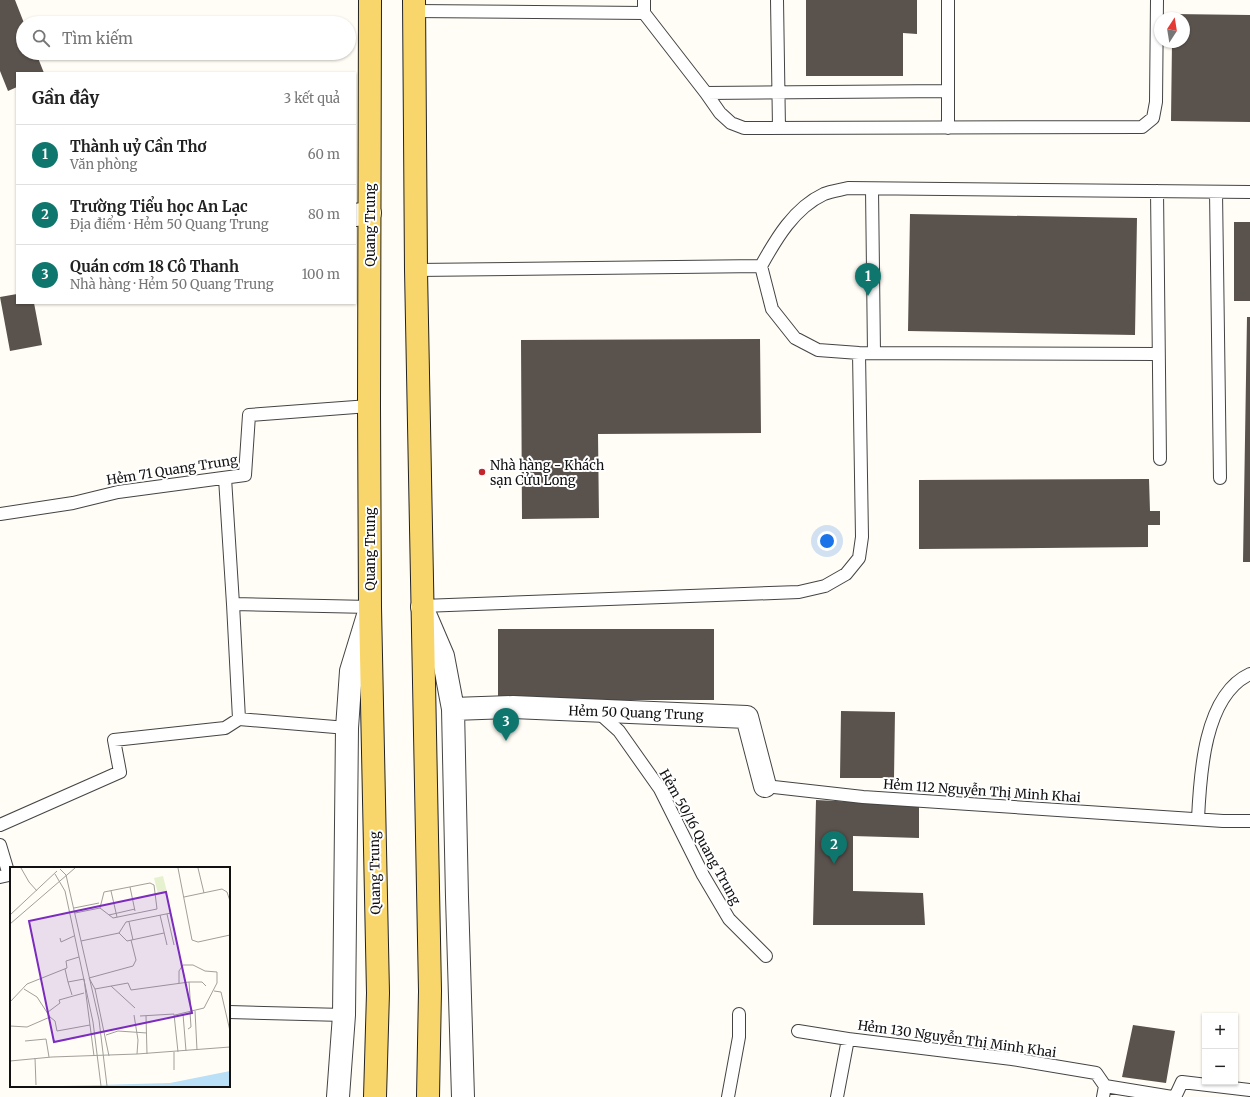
<!DOCTYPE html>
<html lang="vi">
<head>
<meta charset="utf-8">
<style>
	:root { --surface:#fff; --page:#f6f6f6; --text:#222; --muted:#767676; --line:#e0e0e0; --accent:#0f766e }
	body { margin:0; font-family:Merriweather,serif; background:var(--page); color:var(--text) }
	.controls { position:absolute; right:12px; bottom:12px; display:grid; overflow:hidden; border-radius:0px; box-shadow:0 1px 3px #0004 }
	.controls button { width:36px; height:36px; display:grid; place-items:center; padding:0; border:0; border-bottom:1px solid var(--line); background:var(--surface); color:var(--text); font:20px sans-serif }
	.compass { position:absolute; left:1154px; top:12px; width:36px; height:36px; border-radius:50%; background:var(--surface); box-shadow:0 1px 3px #0004; rotate:12deg }
	.you { position:absolute; left:827px; top:541px; width:14px; height:14px; margin:-10px; border:3px solid #fff; border-radius:50%; background:#1a73e8; box-shadow:0 0 0 6px #1a73e833 }
	.badge { display:grid; place-items:center; width:26px; height:26px; border-radius:50%; background:var(--accent); color:#fff; font-size:13px; font-weight:700 }
	.pin { position:absolute; translate:-50% -33px; filter:drop-shadow(0 1px 2px #0008) }
	.pin::after { content:''; position:absolute; top:21px; width:14px; height:12px; background:inherit; clip-path:polygon(0 0,100% 0,50% 100%) }
	.list { margin:0; padding:0; list-style:none }
	h2 { display:flex; justify-content:space-between; align-items:center; height:52px; margin:0; padding:0 16px; font-size:17px }
	h2 small { font-size:13px; font-weight:400; color:var(--muted) }
	.list li { display:grid; grid-template-columns:26px 1fr auto; gap:12px; align-items:center; box-sizing:border-box; height:60px; padding:0 16px; border-top:1px solid var(--line) }
	.list b { display:block; font-size:15px; white-space:nowrap }
	.list p { margin:0; font-size:13px; white-space:nowrap; color:var(--muted) }
	.list em { font-size:13px; font-style:normal; color:var(--muted) }
	.icon { flex:none; width:22px; height:22px; fill:none; stroke:currentColor; stroke-width:2; stroke-linecap:round; stroke-linejoin:round }
	.map { position:relative; flex:none; width:1250px; height:1097px; overflow:hidden }
	.search { position:absolute; background:var(--surface); box-shadow:0 1px 3px #0004; left:16px; top:16px; width:340px; height:44px; display:flex; align-items:center; gap:10px; box-sizing:border-box; padding:0 14px; border-radius:22px; color:var(--muted); font-size:15px }
	.panel { position:absolute; background:var(--surface); box-shadow:0 1px 3px #0004; left:16px; top:72px; width:340px; height:232px; border-radius:0px }
	.map>svg:first-child { display:block }
	.building { fill:#5a524d }
	.lines { fill:none; stroke-linecap:round; stroke-linejoin:round }
	.service-casing { stroke:#444; stroke-width:14 }
	.minor-casing { stroke:#444; stroke-width:24 }
	.primary-casing { stroke:#222; stroke-width:24 }
	.service { stroke:#fff; stroke-width:12 }
	.minor { stroke:#fff; stroke-width:22 }
	.primary { stroke:#f9d66b; stroke-width:22 }
	.poi-dot { fill:#c4262e; stroke:#fff; stroke-width:1.5 }
	.labels { text-anchor:middle; dominant-baseline:central; stroke-width:4; stroke-linejoin:round; paint-order:stroke }
	.street-label { font-size:13px; fill:#111; stroke:#fff }
	.poi-label { font-size:13px; fill:#111; stroke:#fff; text-anchor:start }
	.inset-road { fill:none; stroke:#a09f9a; stroke-width:1 }
	.view { fill:#7b2cbf; fill-opacity:0.15; stroke:#7b2cbf; stroke-width:2 }
	.inset-edge { fill:none; stroke:#111; stroke-width:2 }
</style>
</head>
<body>
<div class="map">
<svg width="1250" height="1097" viewBox="0 0 1250 1097">
	<rect width="100%" height="100%" fill="#fffdf5"/>
	<path class="building" d="M0,0H15L24,23H23V53H36L44,73H17V87L8,91L0,71Z
		M806,0H917V34L903,33V76H806Z
		M1173,14L1250,15V122L1171,121L1172,42H1184V18H1173Z
		M910,214L1137,218L1135,335L908,331Z
		M1234,222H1250V301H1234Z
		M17,294V303H34L42,345L10,351L0,297Z
		M1247,317H1250V562H1243Z
		M760,339L761,433L598,434L599,518L522,519L521,340Z
		M1149,479L1150,511H1160V525H1148V547L919,549V480Z
		M498,629H714V700H498Z
		M841,711L895,712L894,778H840Z
		M816,800L919,805V838L853,836V891L923,893L925,925H813Z
		M1133,1025L1175,1031L1166,1083L1122,1077Z"/>
	<g class="lines">
		<g class="service-casing">
			<path id="service" d="M644,0V13L706,93L720,113L731,123L744,128L1142,127L1153,118L1156,102L1157,0
				M777,0L779,128
				M948,0V128
				M414,11L644,13
				M706,93L948,91
				M872,189L874,353
				M1157,191L1160,459
				M1216,192L1220,478
				M761,266L772,309L795,338L818,350L859,353L1158,354
				M416,270L761,266C776,239 794,208 824,194C831,191 840,190 848,188L1250,192
				M225,478L233,604
				M0,514L73,503L118,492L245,475L249,415L369,406
				M422,606L799,592L825,586L846,574L859,558L862,537L859,353
				M598,712L619,731L660,789L703,875L729,919L766,956
				M239,719L233,604L370,607
				M765,786L863,797L1223,821H1250
				M1198,819C1200,775 1204,695 1250,674
				M0,825L120,772L114,740L225,728L239,719L347,728
				M0,845L9,875L0,877
				M229,1012L344,1015
				M798,1031L848,1039L1012,1059L1096,1073L1105,1086L1103,1097
				M1105,1086L1172,1097
				M728,1097L739,1037V1014
				M837,1097L848,1039
				M1175,1097L1182,1082L1250,1090"/>
		</g>
		<g class="minor-casing">
			<path id="minor" d="M355,215L370,213
				M422,607L443,656L453,709L457,897L463,1097
				M453,709L513,707L747,717L765,786
				M338,1097L344,1015L347,728L351,671L369,612"/>
		</g>
		<g class="primary-casing">
			<path id="primary" d="M370,0L369,406L370,607L378,993L375,1097
				M414,0L416,270L430,991L428,1097"/>
		</g>
		<use href="#service" class="service"/>
		<use href="#minor" class="minor"/>
		<use href="#primary" class="primary"/>
	</g>
	<circle class="poi-dot" cx="482" cy="472" r="4"/>
	<g class="labels">
		<g class="street-label">
			<text transform="translate(370 225) rotate(-90)">Quang Trung</text>
			<text transform="translate(172 470) rotate(-9)">Hẻm 71 Quang Trung</text>
			<text transform="translate(370 549) rotate(-90)">Quang Trung</text>
			<text transform="translate(636 713) rotate(2)">Hẻm 50 Quang Trung</text>
			<text transform="translate(982 791) rotate(4)">Hẻm 112 Nguyễn Thị Minh Khai</text>
			<text transform="translate(700 837) rotate(61)">Hẻm 50/16 Quang Trung</text>
			<text transform="translate(375 873) rotate(-91)">Quang Trung</text>
			<text transform="translate(957 1039) rotate(8)">Hẻm 130 Nguyễn Thị Minh Khai</text>
		</g>
		<g class="poi-label">
			<text x="490" y="465">Nhà hàng - Khách<tspan x="490" dy="15">sạn Cửu Long</tspan></text>
		</g>
	</g>
	<g transform="translate(10 867)">
		<rect width="220" height="220" fill="#fffdf5"/>
		<path d="M153,9L157,25L148,27L144,11Z" fill="#e6f2cf"/>
		<path d="M220,204V219H52L160,216Z" fill="#b9e0f7"/>
		<path class="inset-road" d="M11,1L19,15L27,24M168,1L182,73L188,75L220,68M188,1L194,26M50,2L56,8L89,153L97,219M45,7L55,24L83,155L91,219M140,16L144,18L147,42L103,51L90,41L94,25ZM120,20L125,44M101,24L107,50M174,30L212,22L217,25L220,34M64,41L89,36M65,46L90,41M157,47L164,78M0,48L47,4M99,48L125,42M150,48L157,78M119,55L123,73M0,57L65,1M109,66L117,74L154,66M50,71L51,75L64,69M71,74L109,66L116,55L161,46M55,102L58,115M179,115L181,145M101,119L125,141M85,122L118,116L121,123L179,115H192L196,119M204,124L211,125L220,164M62,128L58,115L74,112L84,189M0,135L17,117L57,101L56,94L69,90M185,144L187,183M38,145L50,136L49,133L74,126M173,147L176,184M124,148L128,173L127,187M165,148L194,141L207,116V105L195,104L183,98H173L169,104V116M130,149L164,147L168,185M136,149L137,187M40,150L45,154L47,164L80,158M0,159L17,160L40,150L27,130L14,122M178,162L181,160L180,145M96,168L108,164L137,166M15,174L36,172L39,190M164,185V203M99,189L85,122L79,111L123,99L126,93L121,73M25,191L26,218M0,194L42,190L127,187L220,180"/>
		<path class="view" d="M156,25L182,146L44,175L19,54Z"/>
		<rect width="220" height="220" class="inset-edge"/>
	</g>
</svg>
<div class="controls">
<button>+</button>
<button>−</button>
</div>
<svg class="compass" viewBox="-18 -18 36 36"><path d="M0-13l5 13h-10z" fill="#e53935"/><path d="M0 13l5-13h-10z" fill="#767676"/></svg>
<div class="you"></div>
<div class="pin badge" style="left:868px;top:296px">1</div>
<div class="pin badge" style="left:834px;top:864px">2</div>
<div class="pin badge" style="left:506px;top:741px">3</div>
<div class="search"><svg class="icon" aria-label="search" viewBox="0 0 24 24"><circle cx="10" cy="10" r="6"/><path d="M15 15l6 6"/></svg>Tìm kiếm</div>
<section class="panel">
<h2>Gần đây<small>3 kết quả</small></h2>
<ul class="list">
<li><span class="badge">1</span><div><b>Thành uỷ Cần Thơ</b><p>Văn phòng</p></div><em>60 m</em></li>
<li><span class="badge">2</span><div><b>Trường Tiểu học An Lạc</b><p>Địa điểm · Hẻm 50 Quang Trung</p></div><em>80 m</em></li>
<li><span class="badge">3</span><div><b>Quán cơm 18 Cô Thanh</b><p>Nhà hàng · Hẻm 50 Quang Trung</p></div><em>100 m</em></li>
</ul>
</section>
</div>
</body>
</html>
